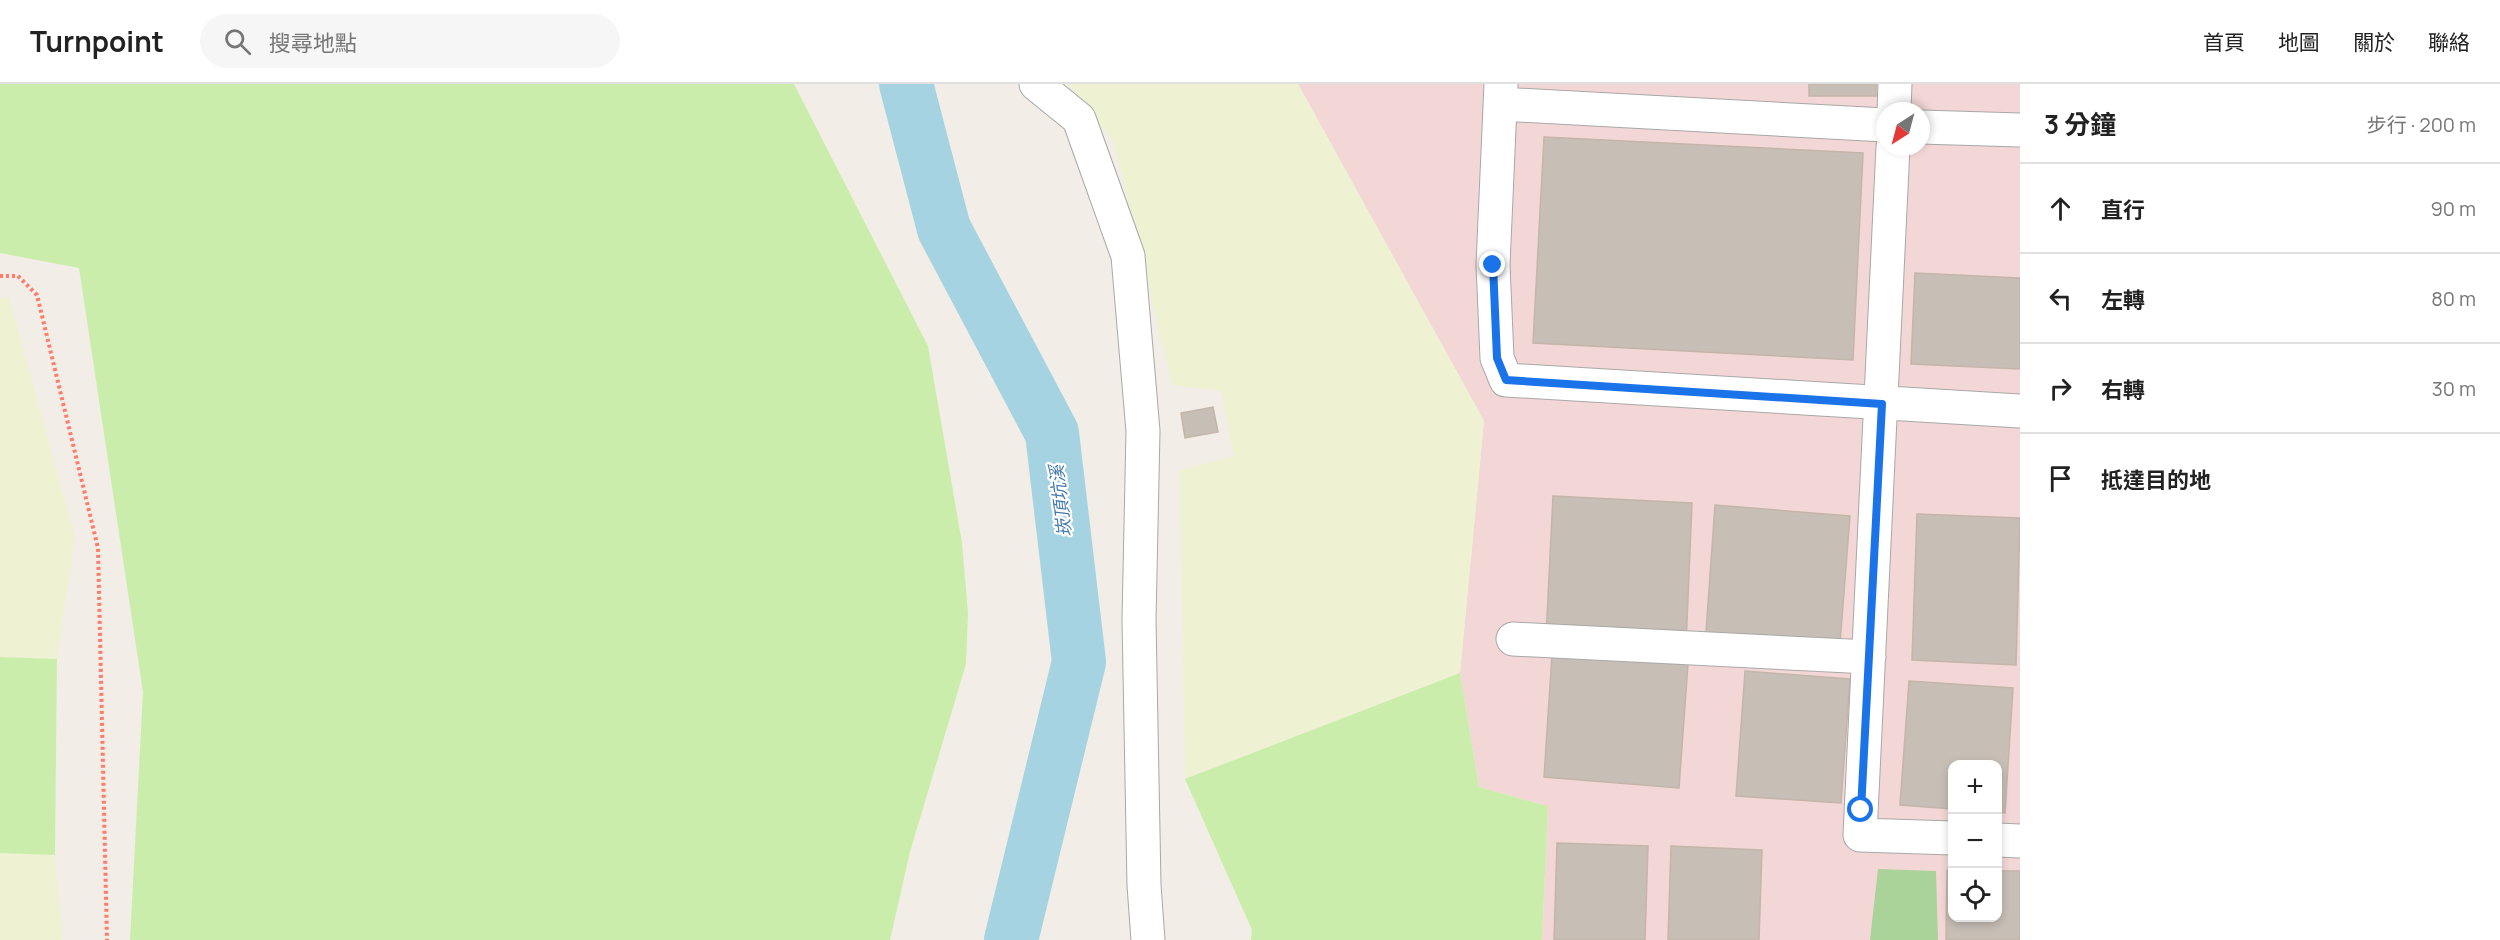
<!DOCTYPE html>
<html lang="zh-TW">
<head>
<meta charset="utf-8">
<style>
	:root { --surface:#fff; --page:#f6f6f6; --text:#222; --muted:#767676; --line:#e0e0e0 }
	body { margin:0; font-family:Manrope,"Noto Sans TC",sans-serif; background:var(--page); color:var(--text) }
	.controls { position:absolute; right:18px; bottom:18px; display:grid; overflow:hidden; border-radius:12px; box-shadow:0 3px 9px #0003 }
	.controls button { width:54px; height:54px; display:grid; place-items:center; padding:0; border:0; border-bottom:2px solid var(--line); background:var(--surface); color:var(--text); font:30px sans-serif }
	.compass { position:absolute; left:1876px; top:18px; width:54px; height:54px; border-radius:50%; background:var(--surface); box-shadow:0 3px 9px #0003; rotate:216deg }
	.stop { position:absolute; width:18px; height:18px; margin:-14px; border:4px solid #1a73e8; border-radius:50%; background:#fff }
	.stop.end { background:#1a73e8; border-color:#fff; box-shadow:0 2px 6px #0008 }
	.list { margin:0; padding:0; list-style:none }
	h2 { display:flex; justify-content:space-between; align-items:center; height:78px; margin:0; padding:0 24px; font-size:26px }
	h2 small { font-size:20px; font-weight:400; color:var(--muted) }
	.list li { display:grid; grid-template-columns:39px 1fr auto; gap:18px; align-items:center; box-sizing:border-box; height:90px; padding:0 24px; border-top:2px solid var(--line) }
	.list b { display:block; font-size:22px; white-space:nowrap }
	.list em { font-size:20px; font-style:normal; color:var(--muted) }
	.icon { flex:none; width:33px; height:33px; fill:none; stroke:currentColor; stroke-width:2; stroke-linecap:round; stroke-linejoin:round }
	.map { position:relative; flex:none; width:2020px; height:856px; overflow:hidden }
	header { display:flex; align-items:center; gap:36px; box-sizing:border-box; height:84px; padding:0 30px; background:var(--surface); border-bottom:2px solid var(--line) }
	header strong { font-size:28px }
	nav { display:flex; gap:33px; margin-inline-start:auto; font-size:21px }
	.search { width:420px; height:54px; background:var(--page); display:flex; align-items:center; gap:15px; box-sizing:border-box; padding:0 21px; border-radius:33px; color:var(--muted); font-size:22px }
	main { display:flex }
	aside { flex:1; background:var(--surface) }
	.map>svg:first-child { display:block }
	.commercial { fill:#f3d7d6; fill-rule:evenodd }
	.farmland { fill:#eef1d2 }
	.grass { fill:#cbedab }
	.forest { fill:#aad39a }
	.lines { fill:none; stroke-linecap:round; stroke-linejoin:round }
	.river { stroke:#a6d3e1; stroke-width:54 }
	.building { fill:#c7beb6; stroke:#c4b5a8; stroke-width:1.5 }
	.minor-casing { stroke:#a8a8a8; stroke-width:35 }
	.path { stroke:#ff7b6a; stroke-width:4; stroke-dasharray:3 3; stroke-linecap:butt }
	.minor { stroke:#fff; stroke-width:33 }
	.route { stroke:#1a73e8; stroke-width:8 }
	.labels { text-anchor:middle; dominant-baseline:central; stroke-width:4.5; stroke-linejoin:round; paint-order:stroke }
	.water-label { font-size:18px; font-style:italic; fill:#4479ae; stroke:#fff }
</style>
</head>
<body>
<header>
<strong>Turnpoint</strong>
<div class="search"><svg class="icon" aria-label="search" viewBox="0 0 24 24"><circle cx="10" cy="10" r="6"/><path d="M15 15l6 6"/></svg>搜尋地點</div>
<nav><a>首頁</a><a>地圖</a><a>關於</a><a>聯絡</a></nav>
</header>
<main>
<div class="map">
<svg width="2020" height="856" viewBox="0 0 2020 856">
	<rect width="100%" height="100%" fill="#f2eee7"/>
	<path class="commercial" d="M1298,0H2020V856H1542L1548,722L1479,703L1460,589L1484,337ZM1885,27H1921V63H1885ZM1952,680H1998V834H1952Z"/>
	<path class="farmland" d="M1068,0H1298L1484,337L1460,589L1185,695L1180,386L1234,372L1221,307L1172,301L1114,58Z
		M9,213L75,453L57,575L0,573V214Z
		M0,769L55,771L63,856H0Z"/>
	<path class="grass" d="M0,0H794L928,262L962,459L968,529L966,580L910,768L890,856H130L143,608L79,184L0,169Z
		M0,573L57,575L55,771L0,769Z
		M1460,589L1479,703L1548,722L1542,856H1251L1252,846L1185,695Z"/>
	<path class="forest" d="M1878,785L1936,787L1938,856H1870Z"/>
	<g class="lines">
		<path class="river" d="M906,0L944,145L1052,349L1079,578L1011,856"/>
	</g>
	<path class="building" d="M1809,0H1876V12H1809Z
		M1544,53L1863,69L1853,276L1533,259Z
		M1915,189L2020,194V285L1911,280Z
		M1213,323L1218,348L1185,354L1181,329Z
		M1553,412L1692,419L1686,561L1546,554Z
		M1715,421L1850,432L1839,572L1705,562Z
		M1917,430L2020,434L2016,581L1912,576Z
		M1552,571L1688,580L1679,704L1544,693Z
		M1745,587L1850,595L1841,719L1736,712Z
		M1909,597L2013,604L2005,729L1998,728V680H1952V725L1900,721Z
		M1557,759L1648,762L1645,856H1554Z
		M1671,762L1762,766L1759,856H1668Z
		M1947,786H1952V834H1998V787H2020V856H1946Z"/>
	<g class="lines">
		<g class="minor-casing">
			<path id="minor" d="M1036,0L1079,35L1128,172L1143,347L1139,536L1144,801L1148,856
				M1501,0L1493,181L1497,274L1506,296L2020,327
				M1500,20L1885,41
				M1894,27L1895,0
				M1921,43L2020,46
				M1893,63L1860,751L1952,754
				M1513,555L1869,573
				M1998,756L2020,757"/>
		</g>
		<path class="path" d="M0,192H18L37,211L98,464L107,856"/>
		<use href="#minor" class="minor"/>
	</g>
	<g class="lines">
		<path class="route" d="M1493,181L1497,274L1506,296L1882,320L1861,726"/>
	</g>
	<g class="labels">
		<g class="water-label">
			<text transform="translate(1060 417) rotate(-97)">崁頂坑溪</text>
		</g>
	</g>
</svg>
<div class="controls">
<button>+</button>
<button>−</button>
<button><svg class="icon" aria-label="locate" viewBox="0 0 24 24"><circle cx="12" cy="12" r="6"/><path d="M12 2v4M12 18v4M2 12h4M18 12h4"/></svg></button>
</div>
<svg class="compass" viewBox="-18 -18 36 36"><path d="M0-13l5 13h-10z" fill="#e53935"/><path d="M0 13l5-13h-10z" fill="#767676"/></svg>
<div class="stop" style="left:1861px;top:726px"></div>
<div class="stop end" style="left:1493px;top:181px"></div>
</div>
<aside>
<h2>3 分鐘<small>步行 · 200 m</small></h2>
<ul class="list">
<li><svg class="icon" aria-label="ahead" viewBox="0 0 24 24"><path d="M12 20V5M6 11l6-6 6 6"/></svg><div><b>直行</b></div><em>90 m</em></li>
<li><svg class="icon" aria-label="left" viewBox="0 0 24 24"><path d="M17 20v-9H6M10 6l-5 5 5 5"/></svg><div><b>左轉</b></div><em>80 m</em></li>
<li><svg class="icon" aria-label="right" viewBox="0 0 24 24"><path d="M7 20v-9h11M14 6l5 5-5 5"/></svg><div><b>右轉</b></div><em>30 m</em></li>
<li><svg class="icon" aria-label="arrive" viewBox="0 0 24 24"><path d="M6 21V4h12l-3 4 3 4H6"/></svg><div><b>抵達目的地</b></div></li>
</ul>
</aside>
</main>
</body>
</html>
